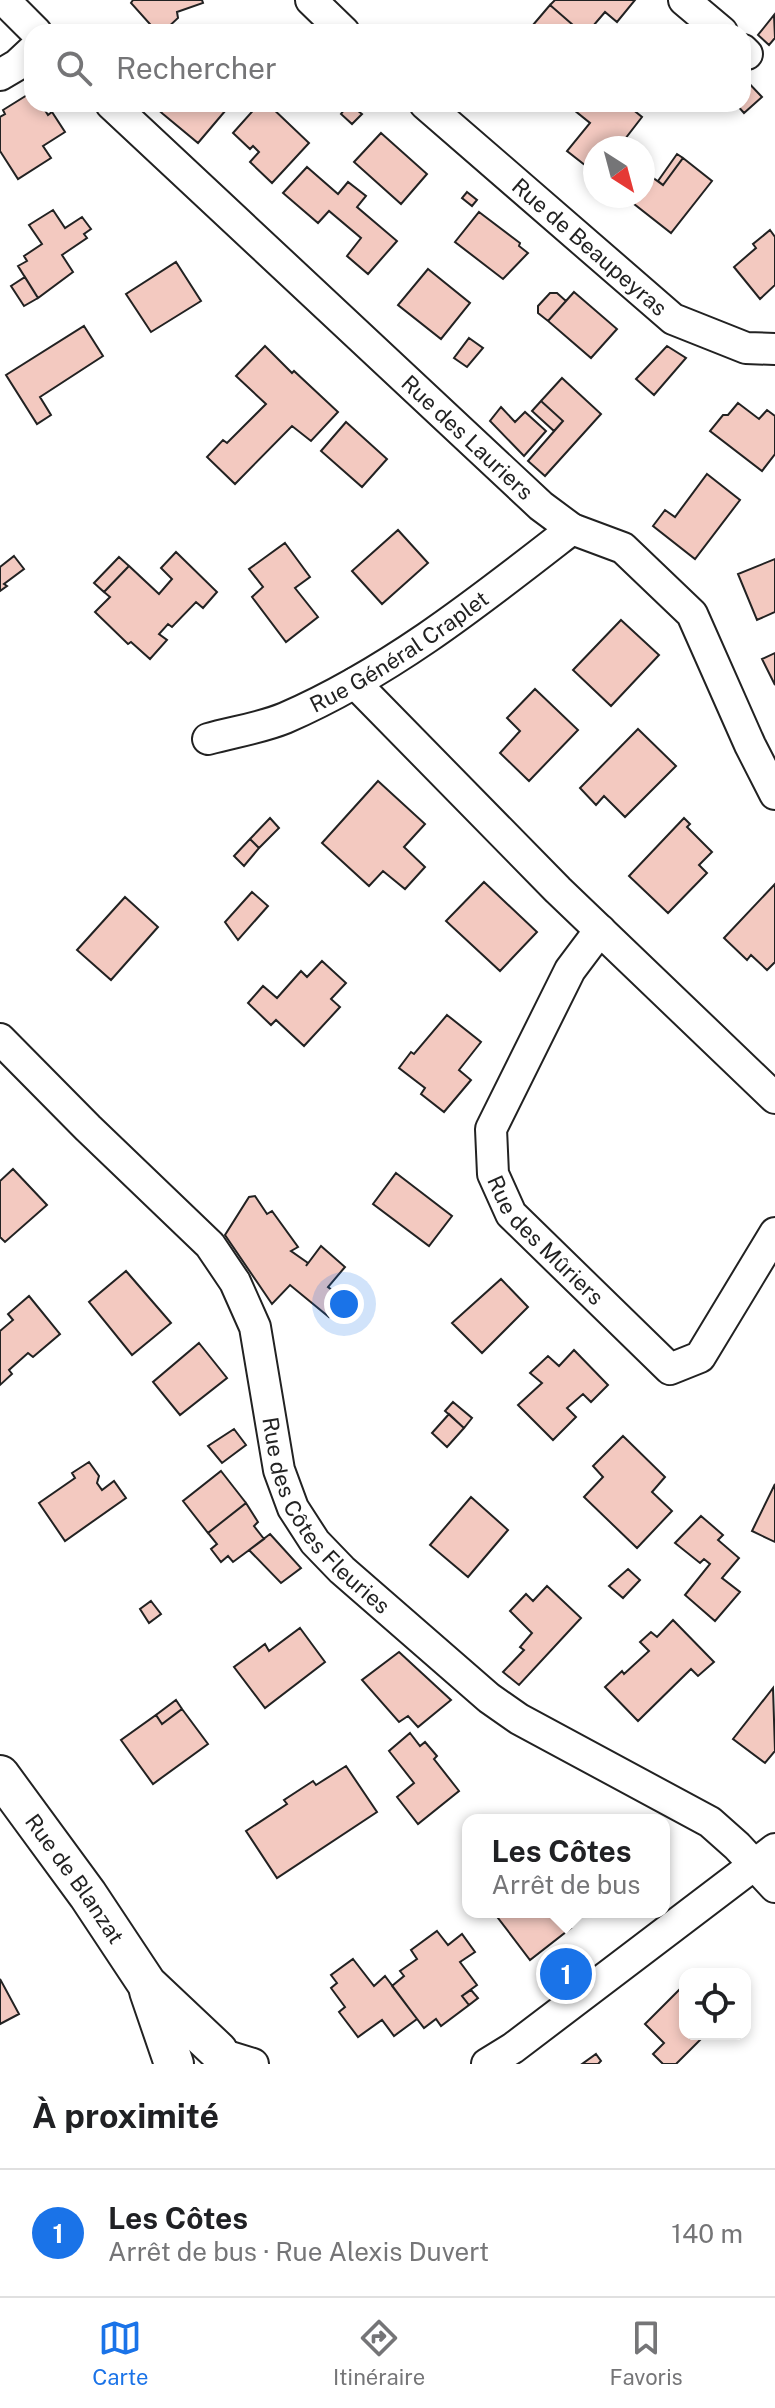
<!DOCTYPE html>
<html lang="fr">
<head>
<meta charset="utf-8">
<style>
	:root { --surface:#fff; --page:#f2f2f2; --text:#202124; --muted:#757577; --line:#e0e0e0; --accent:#1a73e8 }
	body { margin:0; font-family:"Public Sans",sans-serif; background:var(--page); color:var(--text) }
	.controls { position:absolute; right:24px; bottom:24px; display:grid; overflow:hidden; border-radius:16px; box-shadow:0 4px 12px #0003 }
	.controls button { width:72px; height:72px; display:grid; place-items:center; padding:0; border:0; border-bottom:2px solid var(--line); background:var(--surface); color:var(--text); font:40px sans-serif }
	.compass { position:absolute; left:583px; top:136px; width:72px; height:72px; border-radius:50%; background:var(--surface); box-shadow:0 4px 12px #0003; rotate:144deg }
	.you { position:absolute; left:344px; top:1304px; width:28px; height:28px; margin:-20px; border:6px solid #fff; border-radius:50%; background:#1a73e8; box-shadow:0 0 0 12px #1a73e833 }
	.badge { display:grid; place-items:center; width:52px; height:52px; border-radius:50%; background:var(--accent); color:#fff; font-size:26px; font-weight:700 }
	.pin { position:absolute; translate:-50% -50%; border:4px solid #fff; box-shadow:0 2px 8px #0006 }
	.popup { position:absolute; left:462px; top:1814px; width:208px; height:104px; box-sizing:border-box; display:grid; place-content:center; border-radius:16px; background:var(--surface); filter:drop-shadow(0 2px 6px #0005); font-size:26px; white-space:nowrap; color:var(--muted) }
	.popup b { font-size:30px; color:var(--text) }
	.popup::after { content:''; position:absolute; left:50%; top:100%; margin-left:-16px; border:16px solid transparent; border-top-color:var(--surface) }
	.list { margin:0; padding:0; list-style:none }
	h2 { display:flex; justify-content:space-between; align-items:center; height:104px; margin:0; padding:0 32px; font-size:34px }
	h2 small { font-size:26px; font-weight:400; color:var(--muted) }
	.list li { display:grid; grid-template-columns:52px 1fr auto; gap:24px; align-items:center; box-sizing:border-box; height:128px; padding:0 32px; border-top:2px solid var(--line) }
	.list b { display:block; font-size:30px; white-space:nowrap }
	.list p { margin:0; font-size:26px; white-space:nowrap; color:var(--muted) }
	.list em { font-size:26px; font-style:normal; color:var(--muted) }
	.icon { flex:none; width:44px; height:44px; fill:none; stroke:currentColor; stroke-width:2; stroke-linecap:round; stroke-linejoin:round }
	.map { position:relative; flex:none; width:775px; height:2064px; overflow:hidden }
	.search { position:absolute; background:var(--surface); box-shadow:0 4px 12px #0003; left:24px; right:24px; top:24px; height:88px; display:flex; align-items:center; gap:20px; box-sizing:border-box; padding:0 28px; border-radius:24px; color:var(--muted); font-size:30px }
	.sheet { height:232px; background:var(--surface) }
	nav { display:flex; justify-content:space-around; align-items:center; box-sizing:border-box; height:112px; border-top:2px solid var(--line); background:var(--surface); font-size:22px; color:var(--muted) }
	nav a { display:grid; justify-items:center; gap:4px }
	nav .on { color:var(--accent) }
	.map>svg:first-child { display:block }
	.building { fill:#f3c9c0; stroke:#222; stroke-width:2 }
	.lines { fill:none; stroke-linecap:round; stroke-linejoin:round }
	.minor-casing { stroke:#222; stroke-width:34 }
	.tertiary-casing { stroke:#222; stroke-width:42 }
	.minor { stroke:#fff; stroke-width:30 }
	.tertiary { stroke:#fff; stroke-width:38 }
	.labels { text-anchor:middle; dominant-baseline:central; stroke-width:6; stroke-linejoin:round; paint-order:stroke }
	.street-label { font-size:22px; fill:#222; stroke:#fff }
</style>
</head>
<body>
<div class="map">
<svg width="775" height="2064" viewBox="0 0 775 2064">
	<rect width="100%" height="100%" fill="#fff"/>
	<path class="building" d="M133,0H202L203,3L177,12L178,18L163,32H157L131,3Z
		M555,0H635L617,22L605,12L588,32H581L550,5Z
		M550,5L581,32H527Z
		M774,15L775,38L769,45L758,35Z
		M743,77L762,97L744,113L736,104H743Z
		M32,92V104H41L48,115L52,112L65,132L43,146L51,158L18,179L0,151V117L5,114L3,110Z
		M155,104L204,105L231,104L198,143L163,114L154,106Z
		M259,104H268L309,143L272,183L250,162L259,152L253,146L250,149L233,133Z
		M349,104L362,114L352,124L341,114Z
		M579,104H626L642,117L618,148H595V173L567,151L590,123L574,110Z
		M381,133L427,174L401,204L354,162Z
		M677,154L683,158L663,185L658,181Z
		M683,158L712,181L671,233L629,200L632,196H643V183L649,175L663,185Z
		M307,167L338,194L348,182L366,196L357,207L397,241L368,274L347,256L361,238L329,211L318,223L283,193Z
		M467,192L477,200L472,206L462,198Z
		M53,210L65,228L82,217L91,229L84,234L87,238L62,255L73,272L38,298L18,266L27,261L24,256L42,244L29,225Z
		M479,212L520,243L519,246L528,253L503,279L455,242Z
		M770,230L775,237V285L760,299L734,267L756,248L753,244Z
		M176,262L201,301L151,332L126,294Z
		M428,269L470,303L441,339L398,305Z
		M25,277L38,298L24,306L11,286Z
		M574,292L617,329L591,358L548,321Z
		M550,293H557L566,301L548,321L538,313V306Z
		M84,326L103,356L40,397L51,415L37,424L6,375Z
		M469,338L483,348L467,367L454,358Z
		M265,346L292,373L294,371L338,412L311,441L292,426L235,484L207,457L223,440L227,443L266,404L236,376Z
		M667,346L686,358L654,395L636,379Z
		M562,378L601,414L545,476L528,461L563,421L541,401Z
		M541,401L563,421L554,431L532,411Z
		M738,403L759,419L767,410L775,416V454L762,471L710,431L723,415H728Z
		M501,407L515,422L525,412L546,431L524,456L490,421Z
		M346,422L387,459L362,487L321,451Z
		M707,474L740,500L695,559L653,526L665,510L675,517Z
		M398,530L428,563L382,604L352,571Z
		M285,543L310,577L295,588L318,617L286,642L252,597L263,587L249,569Z
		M176,552L217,592L203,608L196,602L172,627L168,624L159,634L167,640L150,659L131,642L128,644L95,612L110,597L104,592L129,566L159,594L172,579L161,568Z
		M14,556L24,569L4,584L7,586L0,591V567Z
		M119,557L129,566L104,592L94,583Z
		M775,559V612L757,620L738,574Z
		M621,620L659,655L611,706L573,670Z
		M775,653V685L762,659Z
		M535,689L578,730L529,781L500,753L520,731L507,718Z
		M638,729L676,766L625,817L604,796L596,805L580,788Z
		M378,781L425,824L404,847L425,867L405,889L383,871L369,886L322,843Z
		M270,818L279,828L259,848L250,839Z
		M684,818L690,824L687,827L712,852L699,865L707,873L668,913L629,876Z
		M250,839L259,848L244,866L234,856Z
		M484,882L537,932L500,971L446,921Z
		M775,884V962L767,970L751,955L747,960L724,938Z
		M252,892L268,906L238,940L225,922Z
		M125,897L158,927L111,980L77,950Z
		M322,961L346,983L331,999L340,1007L304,1046L276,1020L271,1025L248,1003L263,986L277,998L301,971L307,977Z
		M447,1015L481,1042L459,1070L471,1080L444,1112L421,1094L425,1088L399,1068L411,1052L414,1054Z
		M13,1169L47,1205L5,1242L0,1237V1181Z
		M396,1173L452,1216L429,1246L373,1204Z
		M255,1196L267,1214L272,1211L298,1247L291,1251L308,1263L306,1266L321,1246L345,1267L328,1287L344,1299L329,1317L290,1285L272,1304L225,1235L249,1197Z
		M126,1271L171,1323L132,1355L89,1302Z
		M501,1279L528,1307L482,1353L452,1323Z
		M29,1296L60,1334L33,1357L28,1353L9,1370L12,1374L0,1385V1331L13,1320L8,1314Z
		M199,1343L227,1378L180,1415L153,1382Z
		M574,1350L608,1385L591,1402L583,1394L567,1408L576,1417L553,1440L518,1405L542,1383L530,1373L548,1356L559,1366Z
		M453,1402L472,1418L464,1428L445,1411Z
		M449,1414L464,1428L447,1447L432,1433Z
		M234,1429L246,1445L222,1463L208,1446Z
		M623,1436L665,1477L652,1492L672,1511L637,1548L584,1497L603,1477L593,1466Z
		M89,1462L99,1476L97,1483L102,1490L114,1481L126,1498L65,1541L39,1503L75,1478L72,1473Z
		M221,1471L246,1503L208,1533L183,1501Z
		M775,1484V1542L752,1531Z
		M471,1497L508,1530L468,1577L430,1545Z
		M246,1503L258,1522L254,1526L264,1539L233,1562L228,1556L221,1562L211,1549L217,1544L208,1533Z
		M701,1516L723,1535L718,1540L739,1558L722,1578L740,1592L715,1621L685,1595L710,1564L704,1559L700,1563L675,1543Z
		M270,1534L301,1568L281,1583L249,1550Z
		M628,1569L640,1580L623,1598L609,1586Z
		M547,1586L581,1618L519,1685L503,1672L524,1650L520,1647L532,1633L510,1611L526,1594L533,1601Z
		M151,1601L161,1614L149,1623L140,1609Z
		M673,1620L714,1662L698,1676L691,1669L638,1721L605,1687L622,1671L624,1674L649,1651L640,1642L651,1632L657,1637Z
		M300,1628L325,1662L265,1708L234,1667L265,1644L269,1651Z
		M399,1652L451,1700L418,1727L408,1716L399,1722L362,1680Z
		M773,1688L775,1751L765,1763L733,1739Z
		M176,1700L182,1709L162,1724L156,1715Z
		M182,1709L208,1744L153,1784L121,1740L156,1715L162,1724Z
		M410,1733L420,1746L425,1742L437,1756L434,1759L459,1791L418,1824L397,1797L414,1783L389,1751Z
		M346,1766L377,1812L277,1878L246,1831L287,1804L284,1800L313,1781L316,1785Z
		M497,1912H559L571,1928L530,1960L495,1914Z
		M437,1931L448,1945L462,1934L475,1952L460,1962L477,1985L462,1996L469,2005L441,2026L436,2019L424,2028L392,1986L404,1976L400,1971L417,1959L411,1950Z
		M353,1959L374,1986L385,1976L417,2019L394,2036L382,2020L358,2037L339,2012L345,2007L331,1988L337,1983L331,1975Z
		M0,1979L19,2014L0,2024Z
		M682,1987L685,1990V2034H706L676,2064H663L653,2054L664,2043L645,2024Z
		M471,1990L478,1998L469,2005L462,1996Z
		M596,2054L601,2061L598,2064H582Z"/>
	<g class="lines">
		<g class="minor-casing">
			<g id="minor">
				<path d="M4,0L36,32"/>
				<path d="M311,0L344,32"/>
				<path d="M684,0L722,32"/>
				<path d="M743,50L747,54"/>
				<path d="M0,75L17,65L32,51"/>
				<path id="s1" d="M111,104L541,506L572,529L623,548L692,614L750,745L775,794"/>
				<path id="s2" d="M425,104L673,319L746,348L775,349"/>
				<path d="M355,683L558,890L775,1098"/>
				<path id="s3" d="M208,739C233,732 261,728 285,718C391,672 482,599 572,529"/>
				<path id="s4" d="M600,930L570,970L491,1129L493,1174L511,1214L670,1369L700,1357L775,1233"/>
				<path id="s5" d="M0,1039L88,1128L210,1245L235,1282L255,1327L279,1470L293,1508L315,1542L342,1570L489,1698L519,1719L710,1822L737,1846L775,1887"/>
				<path d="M227,2056L253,2064"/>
				<path d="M487,2064L513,2048L775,1849"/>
			</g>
		</g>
		<g class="tertiary-casing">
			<g id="tertiary">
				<path id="s6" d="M0,1775L88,1895L147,1984L218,2051"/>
				<path d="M149,1991L174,2064"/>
			</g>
		</g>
		<use href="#minor" class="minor"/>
		<use href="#tertiary" class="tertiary"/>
	</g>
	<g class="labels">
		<g class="street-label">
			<text stroke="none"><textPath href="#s2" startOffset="218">Rue de Beaupeyras</textPath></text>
			<text stroke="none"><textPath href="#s1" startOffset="488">Rue des Lauriers</textPath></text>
			<text stroke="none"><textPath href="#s3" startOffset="212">Rue Général Craplet</textPath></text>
			<text stroke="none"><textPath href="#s4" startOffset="358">Rue des Mûriers</textPath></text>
			<text stroke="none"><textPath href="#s5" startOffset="596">Rue des Côtes Fleuries</textPath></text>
			<text stroke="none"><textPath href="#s6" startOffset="128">Rue de Blanzat</textPath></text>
		</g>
	</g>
</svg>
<div class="controls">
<button><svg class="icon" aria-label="locate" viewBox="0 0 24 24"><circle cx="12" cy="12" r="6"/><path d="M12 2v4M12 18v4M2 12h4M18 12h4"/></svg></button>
</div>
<svg class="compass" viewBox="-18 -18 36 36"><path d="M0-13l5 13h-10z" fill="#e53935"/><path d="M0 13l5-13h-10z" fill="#757577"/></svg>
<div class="you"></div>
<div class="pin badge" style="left:566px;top:1974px">1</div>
<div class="popup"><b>Les Côtes</b>Arrêt de bus</div>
<div class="search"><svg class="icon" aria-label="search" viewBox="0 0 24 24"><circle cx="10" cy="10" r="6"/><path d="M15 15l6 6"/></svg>Rechercher</div>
</div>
<section class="sheet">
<h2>À proximité<small></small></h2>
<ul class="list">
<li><span class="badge">1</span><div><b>Les Côtes</b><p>Arrêt de bus · Rue Alexis Duvert</p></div><em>140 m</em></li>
</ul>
</section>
<nav>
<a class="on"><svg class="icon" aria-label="map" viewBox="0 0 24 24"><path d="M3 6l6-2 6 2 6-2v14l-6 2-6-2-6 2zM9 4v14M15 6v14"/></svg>Carte</a>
<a><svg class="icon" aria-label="directions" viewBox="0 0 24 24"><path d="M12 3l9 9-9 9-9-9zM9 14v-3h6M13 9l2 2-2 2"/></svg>Itinéraire</a>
<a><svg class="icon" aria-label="saved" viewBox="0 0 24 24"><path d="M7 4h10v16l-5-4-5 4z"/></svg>Favoris</a>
</nav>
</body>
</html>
